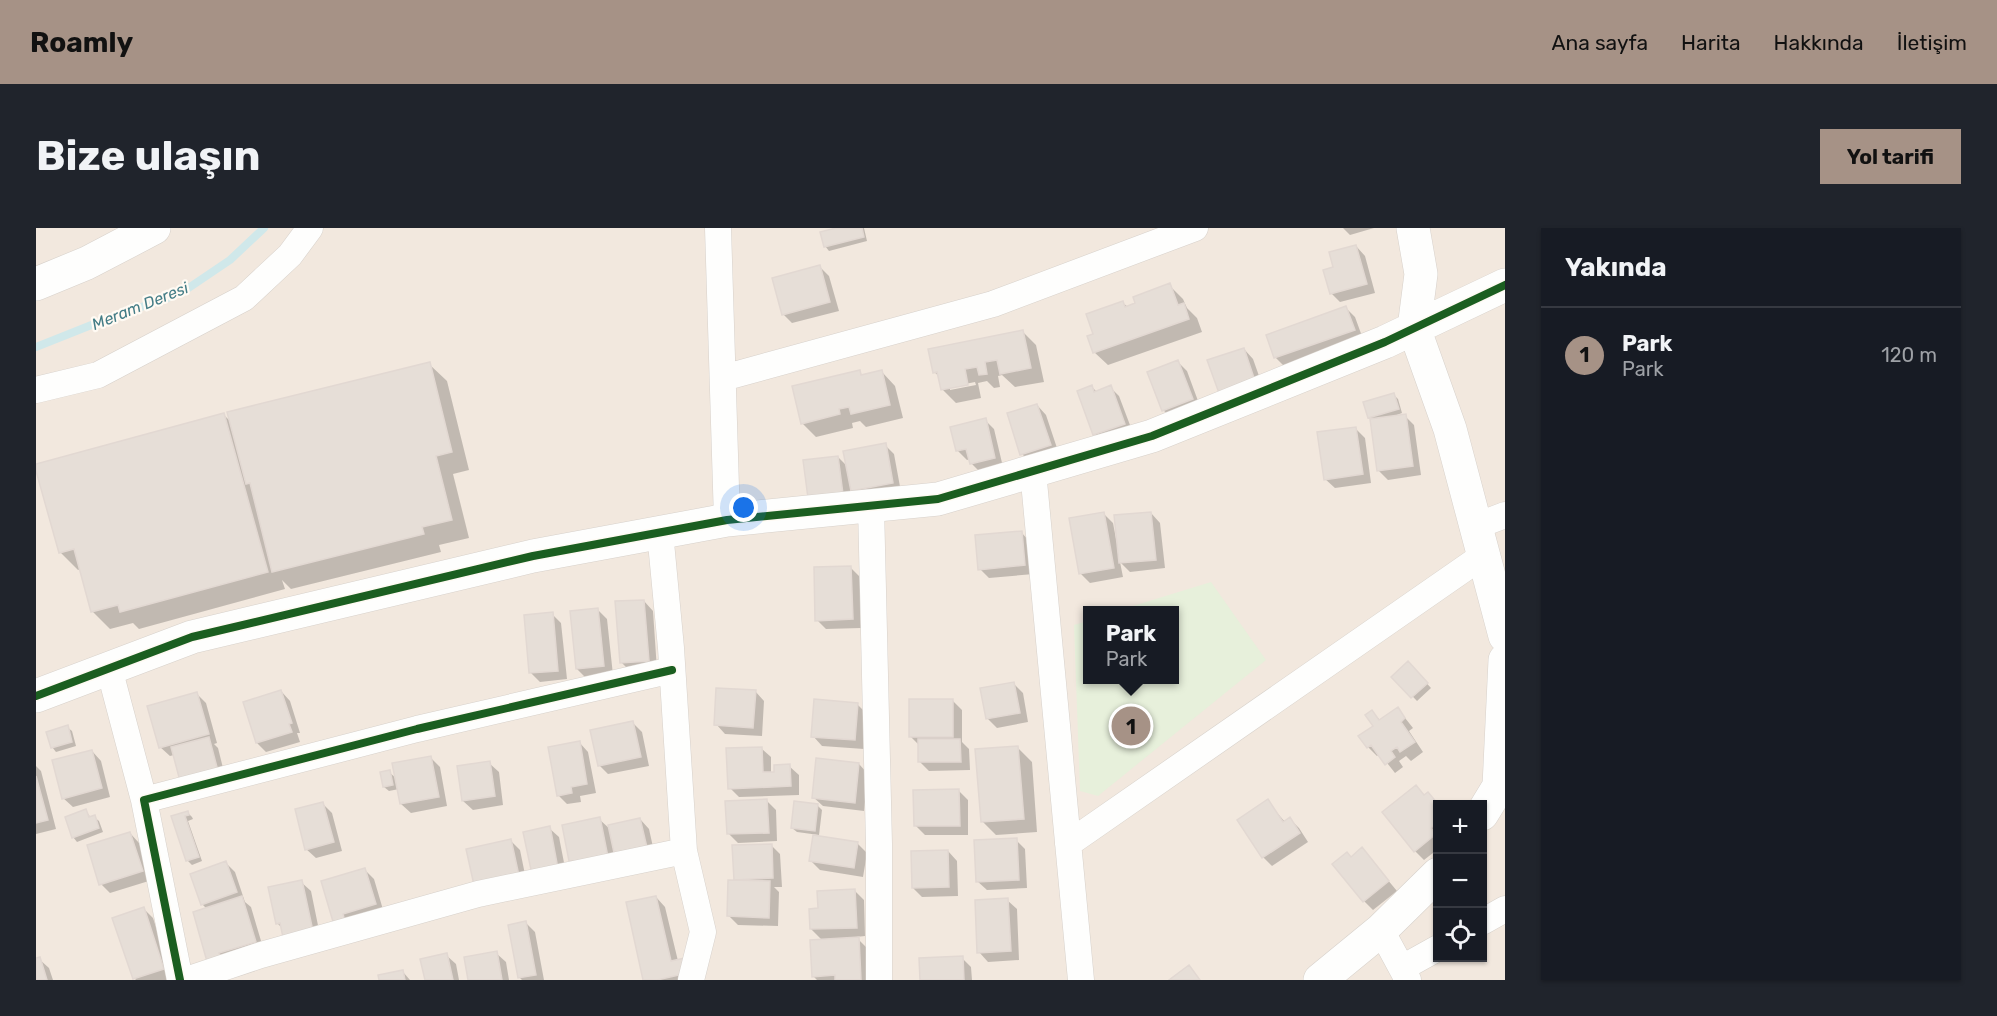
<!DOCTYPE html>
<html lang="tr">
<head>
<meta charset="utf-8">
<style>
	:root { --surface:#171b24; --page:#20242c; --text:#f1f3f6; --muted:#9ea1a6; --line:#363941; --accent:#a69286 }
	body { margin:0; font-family:Rubik,sans-serif; background:var(--page); color:var(--text) }
	.controls { position:absolute; right:18px; bottom:18px; display:grid; overflow:hidden; border-radius:0px; box-shadow:0 2px 4px #0004 }
	.controls button { width:54px; height:54px; display:grid; place-items:center; padding:0; border:0; border-bottom:2px solid var(--line); background:var(--surface); color:var(--text); font:30px sans-serif }
	.you { position:absolute; left:708px; top:280px; width:21px; height:21px; margin:-15px; border:4px solid #fff; border-radius:50%; background:#1a73e8; box-shadow:0 0 0 9px #1a73e833 }
	.badge { display:grid; place-items:center; width:39px; height:39px; border-radius:50%; background:var(--accent); color:#111; font-size:20px; font-weight:700 }
	.pin { position:absolute; translate:-50% -50%; border:3px solid #fff; box-shadow:0 2px 6px #0006 }
	.popup { position:absolute; left:1047px; top:378px; width:96px; height:78px; box-sizing:border-box; display:grid; place-content:center; border-radius:0px; background:var(--surface); filter:drop-shadow(0 2px 4px #0005); font-size:20px; white-space:nowrap; color:var(--muted) }
	.popup b { font-size:22px; color:var(--text) }
	.popup::after { content:''; position:absolute; left:50%; top:100%; margin-left:-12px; border:12px solid transparent; border-top-color:var(--surface) }
	.list { margin:0; padding:0; list-style:none }
	h2 { display:flex; justify-content:space-between; align-items:center; height:78px; margin:0; padding:0 24px; font-size:26px }
	h2 small { font-size:20px; font-weight:400; color:var(--muted) }
	.list li { display:grid; grid-template-columns:39px 1fr auto; gap:18px; align-items:center; box-sizing:border-box; height:96px; padding:0 24px; border-top:2px solid var(--line) }
	.list b { display:block; font-size:22px; white-space:nowrap }
	.list p { margin:0; font-size:20px; white-space:nowrap; color:var(--muted) }
	.list em { font-size:20px; font-style:normal; color:var(--muted) }
	.icon { flex:none; width:33px; height:33px; fill:none; stroke:currentColor; stroke-width:2; stroke-linecap:round; stroke-linejoin:round }
	.map { position:relative; flex:none; width:1469px; height:752px; overflow:hidden; border-radius:0px }
	header { display:flex; align-items:center; gap:36px; box-sizing:border-box; height:84px; padding:0 30px; background:var(--accent); color:#111 }
	header strong { font-size:28px }
	nav { display:flex; gap:33px; margin-inline-start:auto; font-size:21px }
	.intro { display:flex; align-items:center; justify-content:space-between; box-sizing:border-box; height:144px; padding:0 36px }
	h1 { margin:0; font-size:42px }
	.button { padding:15px 27px; border-radius:0px; background:var(--accent); color:#111; font-size:21px; font-weight:700 }
	main { display:flex; gap:36px; padding:0 36px }
	aside { flex:1; background:var(--surface); border-radius:0px; box-shadow:0 2px 4px #0004 }
	.map>svg:first-child { display:block }
	.residential { fill:#f2e8de; fill-rule:evenodd }
	.green { fill:#e7f0db }
	.shadow { fill:#0003; fill-rule:evenodd }
	.lines { fill:none; stroke-linecap:round; stroke-linejoin:round }
	.stream { stroke:#d0e8ea; stroke-width:8 }
	.building { fill:#e6ded7; stroke:#e2d8d2; stroke-width:1.5 }
	.minor-casing { stroke:#d7d1cb; stroke-width:27 }
	.tertiary-casing { stroke:#d7d1cb; stroke-width:34 }
	.minor { stroke:#fefefd; stroke-width:26 }
	.tertiary { stroke:#fefefd; stroke-width:33 }
	.cycleway-casing { stroke:#fffaf3; stroke-width:11 }
	.cycleway { stroke:#1b5e20; stroke-width:8 }
	.labels { text-anchor:middle; dominant-baseline:central; stroke-width:4.5; stroke-linejoin:round; paint-order:stroke }
	.water-label { font-size:16px; font-style:italic; fill:#437c86; stroke:#fffaf3 }
</style>
</head>
<body>
<header>
<strong>Roamly</strong>
<nav><a>Ana sayfa</a><a>Harita</a><a>Hakkında</a><a>İletişim</a></nav>
</header>
<div class="intro"><h1>Bize ulaşın</h1><a class="button">Yol tarifi</a></div>
<main>
<div class="map">
<svg width="1469" height="752" viewBox="0 0 1469 752">
	<rect width="100%" height="100%" fill="#f9f5f0"/>
	<path class="residential" d="M0,0H1469V752H0ZM1052,382H1138V452H1052ZM1402,576H1446V730H1402Z"/>
	<path class="green" d="M1175,354L1230,432L1062,568L1044,563L1038,397L1051,393L1052,452H1138V382H1084Z"/>
	<path class="shadow" d="M806,0H828L831,13L793,23L789,18Z
		M1307,0H1338L1314,7Z
		M1320,18L1329,28L1339,65L1304,74L1295,65L1299,40Z
		M784,39L793,48L803,83L756,95L747,86Z
		M1133,57L1147,71L1151,80L1161,90L1166,104L1072,137L1058,124L1059,107L1087,75L1092,79Z
		M1310,80L1319,89L1327,111L1249,139L1239,129L1232,108Z
		M987,104L1000,117L1008,154L979,159L966,147L962,148L964,159L958,160L951,153L942,155L945,170L920,175L906,161L904,149L898,144ZM939,154L940,157L914,162V159Z
		M1208,121L1217,131L1228,162L1173,133Z
		M1142,134L1151,143L1165,181L1137,191L1127,182Z
		M393,136L411,153L433,242L417,246L433,310L403,317L405,324L255,361L246,352L249,361L103,401L97,395L74,401L57,384L45,341L42,342L24,324L188,187L195,194Z
		M823,144L828,148L846,144L859,158L867,190L830,199L824,193L816,195L817,200L780,209L766,195Z
		M1056,159L1061,164L1074,159L1083,168L1097,205L1068,215L1059,206Z
		M1357,166L1362,171L1366,185L1358,188V189L1369,188L1378,197L1385,247L1352,252L1342,242L1335,192L1333,190Z
		M1001,177L1010,187L1023,226L995,235L986,226Z
		M949,192L958,201L967,239L944,244L935,235L934,231L931,232L921,222Z
		M1319,200L1329,210L1335,255L1299,260L1289,251Z
		M849,217L858,226L865,264L826,271L814,260L816,274L782,279L802,229L812,239Z
		M1067,285L1077,295L1080,311L1115,285L1124,295L1129,340L1094,344L1084,334L1087,349L1054,355L1045,346Z
		M985,304L994,314L998,346L953,350L944,341Z
		M815,340L824,349L825,400L790,401L781,392Z
		M608,373L617,383L621,442L594,443L585,434Z
		M562,382L571,391L577,447L550,450L541,441Z
		M516,386L525,395L531,451L504,454L495,445Z
		M1372,435L1395,460L1381,473L1358,449Z
		M978,456L987,465L992,494L961,500L951,490Z
		M245,463L254,473L264,505H261L264,514L230,524L221,515Z
		M719,463L728,473L726,508L689,506L680,496Z
		M161,466L170,475L181,515L178,516L182,520L190,552L138,527L134,528L124,519Z
		M917,473L926,482V514L933,521L934,542L893,543L884,534L883,517L874,508Z
		M821,476L831,486L828,521L786,518L777,508Z
		M1362,481L1377,500L1373,503L1387,524L1375,533L1370,528L1363,533L1367,539L1359,545L1344,526L1341,528L1332,519L1339,498L1336,484L1345,493Z
		M597,495L606,504L613,538L572,546L563,537Z
		M31,499L36,503L40,518L20,524L16,519Z
		M543,514L552,524L560,565L544,568L545,574L531,576L522,567Z
		M725,520L735,529V546L753,538L763,547V567L703,569L694,560Z
		M982,520L996,534L1001,604L960,607L946,593Z
		M56,523L65,533L74,569L37,579L27,570Z
		M395,530L404,539L411,578L375,585L365,576L363,561L353,563L348,559L353,544L361,551Z
		M453,535L463,544L467,577L437,582L427,573Z
		M823,536L832,546L828,583L787,578L777,569Z
		M0,538L5,543L20,601L0,606Z
		M923,563L932,572V607H889L879,597Z
		M1392,566L1402,576V621L1388,632L1379,623L1389,569Z
		M731,573L740,582L741,613L702,615L693,606Z
		M1231,573L1249,594L1254,591L1263,600L1272,614L1236,638L1227,629Z
		M287,576L296,585L306,623L280,630L270,621Z
		M782,578L786,582L783,607L761,604L756,600Z
		M50,583L55,590L58,589L63,593L67,604L41,614L37,609Z
		M152,585L156,589L157,591L152,593L166,633L156,637L151,632L137,589Z
		M563,591L575,602L604,591L613,601L621,637L540,638L535,633Z
		M513,600L523,609L532,655L498,650Z
		M94,605L103,615L116,652L74,665L65,656Z
		M980,612L989,621L991,660L951,662L941,653Z
		M475,613L484,622L493,666L450,674Z
		M822,616L831,625L827,649L784,642L775,633Z
		M735,617L744,626L746,659H738L743,664L742,698L702,697L693,688L699,654L697,619Z
		M1326,621L1361,663L1337,682L1328,673L1315,630Z
		M912,623L921,633L922,668L886,669L877,660Z
		M190,635L199,644L209,674L215,679L228,723L183,745L171,681L166,676Z
		M329,642L338,651L348,685L300,696Z
		M265,654L275,663L286,717L247,701L242,696L234,661Z
		M819,663L828,672L829,708L820,709L831,720L833,752H781L777,748L787,713L775,701L783,682Z
		M620,669L629,679L642,733L660,752H609L592,676Z
		M971,672L981,681L983,732L952,734L943,724Z
		M108,681L117,690L137,750L130,752H100L98,750Z
		M490,695L499,704L508,752H486L483,749Z
		M460,725L470,734L473,752H433L429,730Z
		M410,727L420,736L423,752H391L386,732Z
		M926,730L935,739L936,752H885V731Z
		M3,731L13,740L17,752H0V732Z
		M367,744L374,752H345L344,748Z"/>
	<g class="lines">
		<path class="stream" d="M0,119L83,86L127,72L151,61L194,32L228,0"/>
	</g>
	<path class="building" d="M800,0H826L828,9L788,19L784,4Z
		M1320,17L1331,56L1294,66L1287,42L1297,39L1293,24Z
		M784,37L794,74L746,87L736,50Z
		M1134,55L1142,77L1148,75L1153,91L1057,125L1051,108L1057,106L1050,86L1087,73L1089,79L1099,75L1097,69Z
		M1310,78L1319,102L1238,130L1230,107Z
		M987,102L995,140L964,146L961,132L949,134L951,146L943,147L941,139L929,141L932,157L905,162L901,144L897,145L892,121Z
		M1208,120L1219,153L1183,165L1171,132Z
		M1142,132L1157,171L1126,183L1111,144Z
		M394,134L416,224L400,228L416,292L386,299L388,306L236,344L214,255L210,256L191,184Z
		M824,142L825,147L846,142L854,177L815,186L813,179L803,181L804,186L765,196L756,158Z
		M1056,157L1058,164L1075,157L1089,196L1057,207L1041,163Z
		M1358,165L1363,181L1332,190L1327,174Z
		M1001,176L1015,217L984,227L971,185Z
		M188,185L232,344L84,384L82,377L55,384L38,321L23,325L0,243V236Z
		M1370,186L1377,238L1341,243L1334,191Z
		M950,190L959,230L934,236L930,221L920,223L914,199Z
		M1320,199L1327,246L1288,252L1281,204Z
		M850,215L857,255L815,263L807,223Z
		M802,228L807,266L772,270L767,232Z
		M1068,284L1078,340L1043,346L1033,290Z
		M1115,284L1120,332L1083,335L1078,287Z
		M986,303L989,337L942,342L939,307Z
		M815,338L817,391L779,393L778,339Z
		M608,372L613,433L584,435L579,373Z
		M562,380L568,438L540,441L534,383Z
		M517,384L522,443L493,445L488,387Z
		M1372,433L1392,455L1375,470L1355,449Z
		M978,454L984,485L950,491L944,460Z
		M680,460L720,462L717,500L678,497Z
		M245,462L256,495L253,496L256,504L220,515L207,474Z
		M161,464L173,506L123,520L111,478Z
		M778,471L822,475L819,512L775,509Z
		M873,471H917V509H873Z
		M1362,479L1369,490L1365,494L1379,514L1364,524L1361,519L1355,523L1359,529L1349,537L1335,517L1331,520L1322,508L1337,498L1329,487L1336,482L1343,492Z
		M597,493L605,529L562,538L554,502Z
		M32,497L36,514L15,520L10,504Z
		M173,509L182,543L144,553L135,519Z
		M882,511H924L925,534H882Z
		M544,513L551,556L535,559L536,565L521,568L512,519Z
		M982,518L988,591L945,594L939,521Z
		M726,519L727,544H738V537L754,536L755,558L692,561L690,520Z
		M56,522L66,560L26,571L16,532Z
		M395,528L403,569L364,576L356,535Z
		M780,530L823,535L819,575L776,570Z
		M454,533L459,568L426,573L421,538Z
		M354,542L357,557L347,559L344,544Z
		M0,548L12,592L0,595Z
		M1380,557L1388,567L1392,564L1402,576V594L1395,600L1400,606L1378,624L1346,584Z
		M923,561L924,598H878L877,562Z
		M731,571L733,605L691,606L689,573Z
		M1232,571L1247,594L1254,589L1264,605L1226,630L1201,592Z
		M758,573L782,576L779,603L755,600Z
		M287,574L298,614L269,622L259,581Z
		M50,581L53,589L59,587L63,600L36,610L29,589Z
		M152,583L153,587L149,588L163,629L150,633L135,588Z
		M564,589L573,634L540,645L537,633H533L526,597Z
		M604,590L613,628L580,634L572,597Z
		M514,598L523,646L497,651L487,604Z
		M94,604L107,643L63,657L51,617Z
		M777,607L822,614L818,640L773,633Z
		M981,610L983,652L940,654L938,612Z
		M475,611L485,657L440,666L430,621Z
		M736,616L737,650L698,652L696,617Z
		M1326,619L1353,653L1327,674L1296,636L1311,624L1315,629Z
		M912,622L913,659L876,660L875,623Z
		M190,633L201,664L165,677L154,646Z
		M329,640L340,676L307,686L309,694L298,697L285,653Z
		M266,652L278,708L248,714L244,695L240,696L232,659Z
		M692,652L734,653L733,690L691,688Z
		M819,661L821,700L774,701L773,681L782,680L781,663Z
		M206,668L220,714L183,725L186,733L172,737L157,684Z
		M620,668L635,733L649,730L652,745L621,752H607L590,674Z
		M972,670L975,723L941,725L939,672Z
		M108,679L128,741L97,751L76,690Z
		M490,693L500,747L482,750L472,697Z
		M823,709L825,752H799V747L776,749L774,712Z
		M461,723L466,752H432L428,729Z
		M411,725L417,752H389L384,731Z
		M927,728L928,752H884L883,730Z
		M4,729L11,752H0V730Z
		M1153,737L1164,752H1133Z
		M367,742L369,752H343L342,747Z"/>
	<g class="lines">
		<g class="minor-casing">
			<path id="minor" d="M682,0L691,292
				M687,150L957,76L1159,0
				M0,162L62,147L208,70L254,27L274,0
				M997,243L1045,752
				M835,278L843,616V752
				M1440,298L1469,287
				M624,304L635,420L648,623L667,704L655,752
				M73,440L108,572
				M1032,616L1448,327
				M1446,694L1469,681
				M1345,702L1372,752
				M1366,740L1402,720
				M144,752L108,572L381,501L636,442
				M150,752L225,727L442,666L648,623"/>
		</g>
		<g class="tertiary-casing">
			<path id="tertiary" d="M1377,0L1385,46L1378,100L1414,201L1469,408
				M0,56L51,35L118,0
				M0,468L156,409L497,328L691,292L902,271L1116,208L1349,114L1469,57
				M1446,586L1463,558L1469,432
				M1284,752L1345,702L1402,646"/>
		</g>
		<use href="#minor" class="minor"/>
		<use href="#tertiary" class="tertiary"/>
		<g class="cycleway-casing">
			<path id="cycleway" d="M0,468L156,409L497,328L691,292L902,271L1116,208L1349,114L1469,57
				M144,752L108,572L381,501L636,442"/>
		</g>
		<use href="#cycleway" class="cycleway"/>
	</g>
	<g class="labels">
		<g class="water-label">
			<text transform="translate(104 78) rotate(-22)">Meram Deresi</text>
		</g>
	</g>
</svg>
<div class="controls">
<button>+</button>
<button>−</button>
<button><svg class="icon" aria-label="locate" viewBox="0 0 24 24"><circle cx="12" cy="12" r="6"/><path d="M12 2v4M12 18v4M2 12h4M18 12h4"/></svg></button>
</div>
<div class="you"></div>
<div class="pin badge" style="left:1095px;top:498px">1</div>
<div class="popup"><b>Park</b>Park</div>
</div>
<aside>
<h2>Yakında<small></small></h2>
<ul class="list">
<li><span class="badge">1</span><div><b>Park</b><p>Park</p></div><em>120 m</em></li>
</ul>
</aside>
</main>
</body>
</html>
